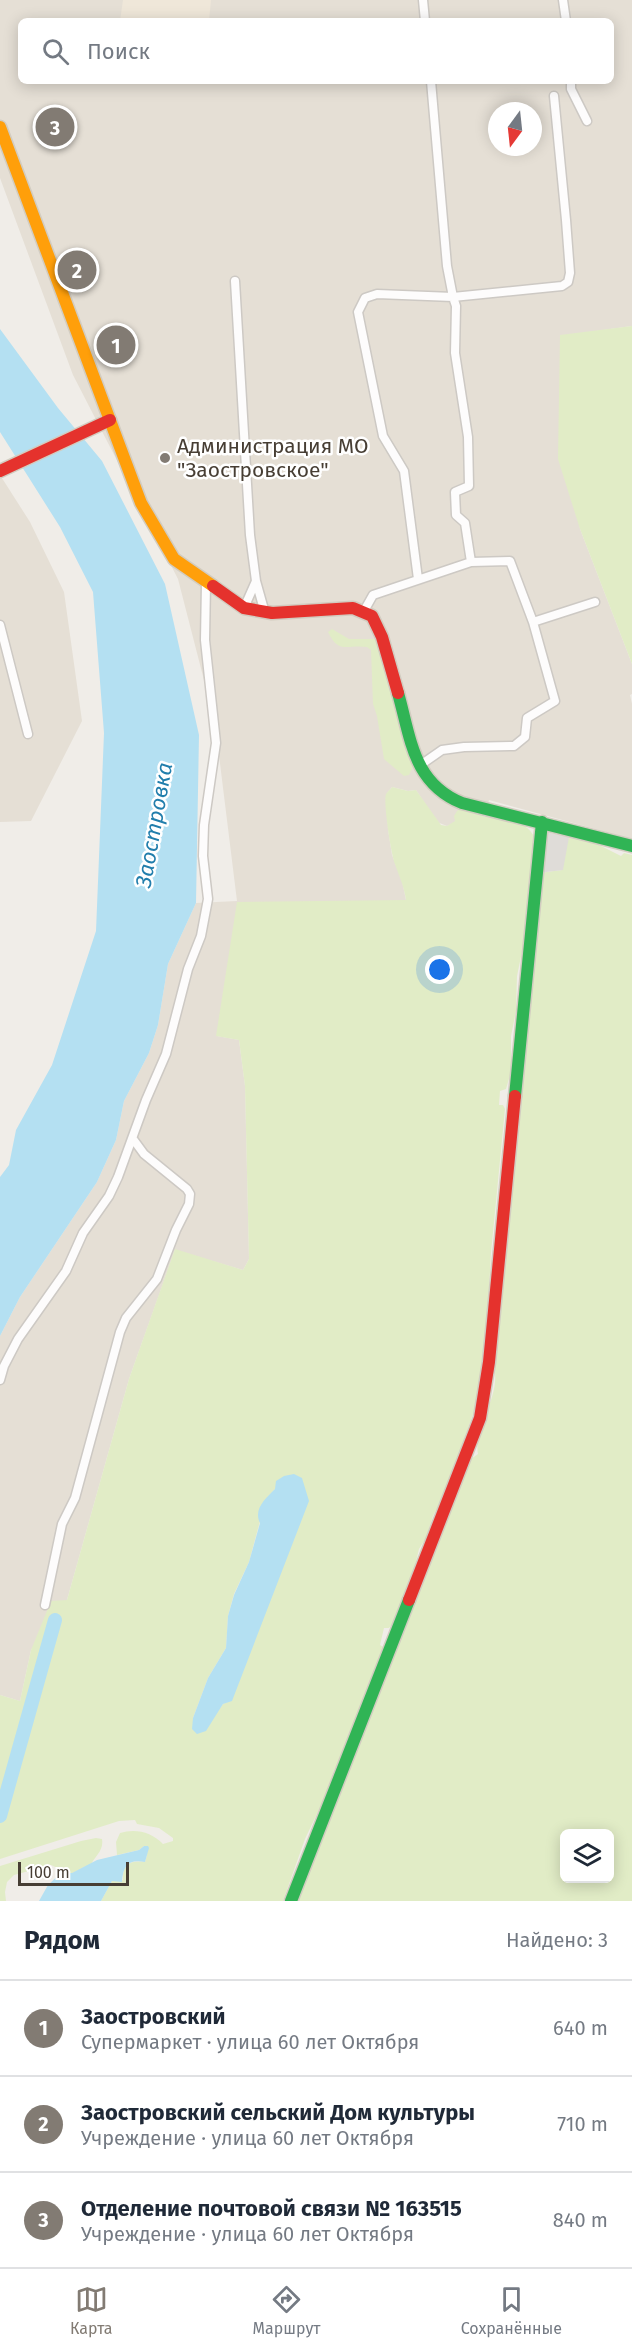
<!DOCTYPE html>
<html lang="ru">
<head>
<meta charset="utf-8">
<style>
	:root { --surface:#fff; --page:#f6f6f7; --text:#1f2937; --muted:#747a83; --line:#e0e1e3; --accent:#827b73 }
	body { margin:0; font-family:"Fira Sans",sans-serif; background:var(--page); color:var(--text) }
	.controls { position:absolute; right:18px; bottom:18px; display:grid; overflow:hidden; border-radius:9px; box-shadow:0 3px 15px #0003 }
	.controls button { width:54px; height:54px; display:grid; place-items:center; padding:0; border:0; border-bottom:2px solid var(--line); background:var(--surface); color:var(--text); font:30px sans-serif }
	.compass { position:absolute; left:488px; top:102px; width:54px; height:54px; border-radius:50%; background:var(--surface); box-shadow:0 3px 15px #0003; rotate:195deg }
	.scale { position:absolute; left:18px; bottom:15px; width:111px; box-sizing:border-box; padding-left:6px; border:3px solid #473e34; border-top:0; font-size:16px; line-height:21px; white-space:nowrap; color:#473e34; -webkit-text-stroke:4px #fff; paint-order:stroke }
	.you { position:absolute; left:440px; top:970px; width:21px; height:21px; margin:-15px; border:4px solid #fff; border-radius:50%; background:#1a73e8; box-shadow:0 0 0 9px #1a73e833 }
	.badge { display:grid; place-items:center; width:39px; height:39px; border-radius:50%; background:var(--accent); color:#fff; font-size:20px; font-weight:700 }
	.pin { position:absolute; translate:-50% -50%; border:3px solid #fff; box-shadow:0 2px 6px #0006 }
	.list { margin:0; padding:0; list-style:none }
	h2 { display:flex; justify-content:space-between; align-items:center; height:78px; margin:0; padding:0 24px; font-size:26px }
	h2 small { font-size:20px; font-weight:400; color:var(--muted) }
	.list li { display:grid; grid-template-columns:39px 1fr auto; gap:18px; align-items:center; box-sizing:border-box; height:96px; padding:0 24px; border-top:2px solid var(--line) }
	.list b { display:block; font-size:22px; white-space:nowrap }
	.list p { margin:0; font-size:20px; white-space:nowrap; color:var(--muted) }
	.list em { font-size:20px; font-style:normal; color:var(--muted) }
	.icon { flex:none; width:33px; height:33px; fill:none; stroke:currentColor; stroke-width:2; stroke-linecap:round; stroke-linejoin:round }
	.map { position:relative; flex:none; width:632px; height:1901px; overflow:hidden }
	.search { position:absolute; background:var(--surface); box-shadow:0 3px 15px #0003; left:18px; right:18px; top:18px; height:66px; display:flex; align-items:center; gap:15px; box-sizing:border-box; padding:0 21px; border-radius:9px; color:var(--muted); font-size:22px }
	.sheet { height:366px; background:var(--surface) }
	nav { display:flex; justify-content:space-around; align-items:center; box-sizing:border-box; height:84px; border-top:2px solid var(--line); background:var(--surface); font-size:16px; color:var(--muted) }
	nav a { display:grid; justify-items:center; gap:3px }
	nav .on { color:var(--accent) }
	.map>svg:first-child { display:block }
	.residential { fill:#e5dfd5; fill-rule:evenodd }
	.education { fill:#efe7d9 }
	.green { fill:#e1ecc6; fill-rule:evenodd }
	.parking { fill:#dfdcd8 }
	.water { fill:#b4e0f2 }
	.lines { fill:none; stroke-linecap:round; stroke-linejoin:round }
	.river { stroke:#b4e0f2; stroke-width:14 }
	.street-casing { stroke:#cdc9c4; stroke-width:11 }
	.fast-casing { stroke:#d2ccc0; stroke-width:15 }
	.slow-casing { stroke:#d2ccc0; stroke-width:15 }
	.jam-casing { stroke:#d2ccc0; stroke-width:15 }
	.street { stroke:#fdfcfc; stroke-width:8 }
	.fast { stroke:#30b455; stroke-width:12 }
	.slow { stroke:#ff9f0a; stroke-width:12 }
	.jam { stroke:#e5322d; stroke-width:12 }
	.poi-dot { fill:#827b73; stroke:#fff; stroke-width:2 }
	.labels { text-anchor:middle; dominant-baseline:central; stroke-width:5; stroke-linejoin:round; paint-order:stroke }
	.poi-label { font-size:21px; fill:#473e34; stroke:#fff; text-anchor:start }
	.water-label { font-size:22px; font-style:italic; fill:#217eac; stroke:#fff }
</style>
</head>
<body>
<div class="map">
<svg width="632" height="1901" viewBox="0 0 632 1901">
	<rect width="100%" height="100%" fill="#f0ede8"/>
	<path class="residential" d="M0,0H632V326L560,336L580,529L632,664V694L630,695L632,704V839L489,800L484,817L478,812L447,826L437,822L416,790L408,791L392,787L387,793L388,829L392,855L402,881L406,900L217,1036L239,1040L245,1086L249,1259L243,1270L175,1250L129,1379L67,1600L31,1650L20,1701L0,1695V1336L20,1297L97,1182L116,1140L124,1101L149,1053L158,1025L168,964L196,903L237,901L215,723L178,579L73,375L0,178ZM21,21H611V81H21ZM497,111H533V147H497Z
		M0,475L30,522L64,592L82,721L31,821L0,822Z"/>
	<path class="education" d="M123,0H211L209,21H120Z"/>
	<path class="green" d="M632,326V664L580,529L558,459L560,335Z
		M332,629L349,639H378L413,767L409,775L404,776L384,759L377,716L373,704L371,650L367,647C347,644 339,655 328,632Z
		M392,787L408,791L416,790L441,825L447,826L455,821L454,816L457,811C465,806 477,811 484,817L488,815C505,819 528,820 535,839L523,947L517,976L516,1011L511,1036V1072L506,1089L500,1091L499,1105H503L505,1109L491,1253L488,1308L477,1403L445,1493L433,1516L426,1538L419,1549L413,1574L395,1621L389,1628H384L380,1645L385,1648L341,1758L334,1770L326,1795L305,1839L283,1901H101L112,1881L123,1880C122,1864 131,1860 145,1862L147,1855L144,1846L139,1850L117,1855L116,1842L120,1833C135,1828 152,1832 163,1844L173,1841V1838L159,1828L137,1824L135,1820L119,1821L0,1859V1695L20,1701L31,1650L51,1601L67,1600L129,1379L175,1249L243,1270L249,1259L245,1086L239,1040L216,1036L237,902L406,900C404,886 399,876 395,864C391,854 383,802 386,794C387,792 391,789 392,787ZM275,1489L227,1702L223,1704L207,1726L193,1718L208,1678L226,1648L228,1616L234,1594L249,1562L266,1499Z
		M572,836L585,838L621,856L624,853L632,855V1901H296L471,1459L478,1454C474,1437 490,1408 494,1389C497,1376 493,1364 496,1351L542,874L546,872L562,870L567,842L569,837ZM564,1834H610V1878H564Z
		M96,1838L102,1839C104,1851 95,1856 90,1866C82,1866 79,1871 72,1873C66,1874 63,1872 58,1876L60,1869L51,1865L14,1875L7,1882L5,1892L6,1901H0V1866L81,1841Z"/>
	<path class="parking" d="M546,832L569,837L563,870L546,872L542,874Z"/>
	<path class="water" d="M0,329L58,408L102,461L165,584L199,735L196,903L168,964L158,1025L149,1053L124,1101L116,1140L97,1182L20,1297L0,1336V1177L9,1165L16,1130L52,1065L96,931L104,733L93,592L60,527L0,432Z
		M294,1474L302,1478L309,1501L232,1701L223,1704L206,1731L197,1734L192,1729L193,1718L208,1678L226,1648L228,1616L234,1595L249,1562L260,1523C253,1509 266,1498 275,1489L276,1481L284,1476Z
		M144,1846H148L149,1848L145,1862C128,1859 123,1866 122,1882L112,1881L101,1901H39L48,1885L61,1873H72L97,1860L139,1850Z"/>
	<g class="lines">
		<path class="river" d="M0,1816L55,1620"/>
		<g class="street-casing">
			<path id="street" d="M423,0L425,21
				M563,0L566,21
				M431,81L447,266L453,297L562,286L568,282L570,273L566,220L554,96
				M571,81V89L587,121
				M235,281L250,535L256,581L244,608
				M418,579L404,471L383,436L358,312L365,298L377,294L453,297L456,306L455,353L468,437L469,486L455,492L456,515L465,523L471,562
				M256,581L265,613
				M364,611L373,595L471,562L510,561L533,622L595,602
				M0,625L28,734
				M419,766L442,750L464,747L514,746L525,737L527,718L555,701L533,622
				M0,1380L4,1366L18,1339L66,1271L83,1233L109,1196L118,1177L146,1100L166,1054L188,969L201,936L208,899L203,856L204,825L216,743L205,640L206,583
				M45,1605L62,1524L75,1498L120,1332L126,1318L157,1279L176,1230L189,1204L190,1194L187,1189L144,1154L133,1139"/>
		</g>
		<g class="fast-casing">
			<path id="fast" d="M398,693C411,739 413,783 462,803L632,846
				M515,1096L542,822
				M291,1901L409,1600"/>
		</g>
		<g class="slow-casing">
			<path id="slow" d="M0,127L141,503L174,559L213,586"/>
		</g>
		<g class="jam-casing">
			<path id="jam" d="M0,471L110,420
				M213,586L244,608L272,613L353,608L372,616L382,637L398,693
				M409,1600L480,1418L489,1362L515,1096"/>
		</g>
		<use href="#street" class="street"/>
		<use href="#fast" class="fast"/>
		<use href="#slow" class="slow"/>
		<use href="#jam" class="jam"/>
	</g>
	<circle class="poi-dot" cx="165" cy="458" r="6"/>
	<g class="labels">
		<g class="poi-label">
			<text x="177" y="446">Администрация МО<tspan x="177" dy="24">"Заостровское"</tspan></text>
		</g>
		<g class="water-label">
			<text transform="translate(154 825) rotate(-80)">Заостровка</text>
		</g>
	</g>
</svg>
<div class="controls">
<button><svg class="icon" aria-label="layers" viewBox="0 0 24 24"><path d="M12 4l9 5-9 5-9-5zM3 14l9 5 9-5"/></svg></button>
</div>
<svg class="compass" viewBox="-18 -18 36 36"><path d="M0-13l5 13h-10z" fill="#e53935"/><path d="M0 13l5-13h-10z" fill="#747a83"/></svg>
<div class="scale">100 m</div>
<div class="you"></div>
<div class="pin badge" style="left:116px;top:345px">1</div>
<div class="pin badge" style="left:77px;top:270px">2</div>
<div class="pin badge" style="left:55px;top:127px">3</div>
<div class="search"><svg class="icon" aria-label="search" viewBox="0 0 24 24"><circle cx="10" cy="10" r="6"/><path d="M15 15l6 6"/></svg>Поиск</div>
</div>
<section class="sheet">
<h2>Рядом<small>Найдено: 3</small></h2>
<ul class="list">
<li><span class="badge">1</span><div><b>Заостровский</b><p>Супермаркет · улица 60 лет Октября</p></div><em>640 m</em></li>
<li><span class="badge">2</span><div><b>Заостровский сельский Дом культуры</b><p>Учреждение · улица 60 лет Октября</p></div><em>710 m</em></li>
<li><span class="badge">3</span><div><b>Отделение почтовой связи № 163515</b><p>Учреждение · улица 60 лет Октября</p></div><em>840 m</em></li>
</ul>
</section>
<nav>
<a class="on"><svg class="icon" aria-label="map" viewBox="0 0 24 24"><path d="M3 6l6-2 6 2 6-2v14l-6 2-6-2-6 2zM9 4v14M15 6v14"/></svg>Карта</a>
<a><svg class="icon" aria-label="directions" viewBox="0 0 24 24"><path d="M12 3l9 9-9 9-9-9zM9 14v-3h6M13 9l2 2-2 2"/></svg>Маршрут</a>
<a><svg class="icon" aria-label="saved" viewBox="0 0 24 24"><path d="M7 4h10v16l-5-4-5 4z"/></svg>Сохранённые</a>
</nav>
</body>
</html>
